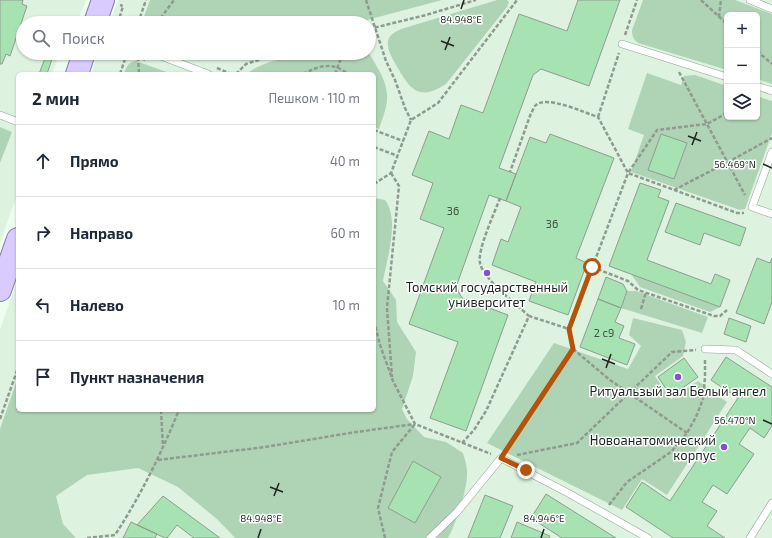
<!DOCTYPE html>
<html lang="ru">
<head>
<meta charset="utf-8">
<style>
	:root { --surface:#fff; --page:#f6f6f7; --text:#1f2937; --muted:#747a83; --line:#e0e1e3 }
	body { margin:0; font-family:"Exo 2",sans-serif; background:var(--page); color:var(--text) }
	.controls { position:absolute; right:12px; top:12px; display:grid; overflow:hidden; border-radius:6px; box-shadow:0 1px 3px #0004 }
	.controls button { width:36px; height:36px; display:grid; place-items:center; padding:0; border:0; border-bottom:1px solid var(--line); background:var(--surface); color:var(--text); font:20px sans-serif }
	.stop { position:absolute; width:12px; height:12px; margin:-9px; border:3px solid #b45309; border-radius:50%; background:#fff }
	.stop.end { background:#b45309; border-color:#fff; box-shadow:0 1px 4px #0008 }
	.list { margin:0; padding:0; list-style:none }
	h2 { display:flex; justify-content:space-between; align-items:center; height:52px; margin:0; padding:0 16px; font-size:17px }
	h2 small { font-size:13px; font-weight:400; color:var(--muted) }
	.list li { display:grid; grid-template-columns:26px 1fr auto; gap:12px; align-items:center; box-sizing:border-box; height:72px; padding:0 16px; border-top:1px solid var(--line) }
	.list b { display:block; font-size:15px; white-space:nowrap }
	.list em { font-size:13px; font-style:normal; color:var(--muted) }
	.icon { flex:none; width:22px; height:22px; fill:none; stroke:currentColor; stroke-width:2; stroke-linecap:round; stroke-linejoin:round }
	.map { position:relative; flex:none; width:772px; height:538px; overflow:hidden }
	.search { position:absolute; background:var(--surface); box-shadow:0 1px 3px #0004; left:16px; top:16px; width:360px; height:44px; display:flex; align-items:center; gap:10px; box-sizing:border-box; padding:0 14px; border-radius:22px; color:var(--muted); font-size:15px }
	.panel { position:absolute; background:var(--surface); box-shadow:0 1px 3px #0004; left:16px; top:72px; width:360px; height:340px; border-radius:6px }
	.map>svg:first-child { display:block }
	.built { fill:#ddf3e0; fill-rule:evenodd }
	.green { fill:#afd4b5 }
	.building { fill:#a7e2b2; stroke:#8e9d90 }
	.lines { fill:none; stroke-linecap:round; stroke-linejoin:round }
	.service-casing { stroke:#93a295; stroke-width:8 }
	.primary-casing { stroke:#877aae; stroke-width:24 }
	.path { stroke:#8f9a90; stroke-width:2.5; stroke-dasharray:4 2; stroke-linecap:butt }
	.service { stroke:#fff; stroke-width:7 }
	.primary { stroke:#d9cbfd; stroke-width:22 }
	.route { stroke:#b45309; stroke-width:5 }
	.ticks { fill:none; stroke:#1d231e; stroke-width:1.5 }
	.poi-dot { fill:#7f55ce; stroke:#fff; stroke-width:1.5 }
	.labels { text-anchor:middle; dominant-baseline:central; stroke-width:3; stroke-linejoin:round; paint-order:stroke }
	.number-label { font-size:11px; fill:#405343 }
	.poi-label { font-size:13px; fill:#1d231e; stroke:#fff }
	.ticks-label { font-size:10px; text-anchor:middle; fill:#1d231e; stroke:#fff; stroke-width:3; stroke-linejoin:round; paint-order:stroke }
</style>
</head>
<body>
<div class="map">
<svg width="772" height="538" viewBox="0 0 772 538">
	<rect width="100%" height="100%" fill="#edfdef"/>
	<path class="built" d="M0,0H86L77,23H23V53H60L52,74H18V192L0,243Z
		M118,0H772V538H0V330L18,279V410H374V74H91L98,53H369V23H110ZM727,15H757V117H727Z"/>
	<path class="green" d="M150,0H442L356,23H146L143,19Z
		M497,0H507L509,2L507,7L446,84C418,102 410,89 396,65C392,58 387,50 388,41C389,35 395,32 401,29Z
		M643,0H735L772,14V84L757,79V15H727V70L638,43C633,39 632,36 632,30Z
		M301,53H369C373,59 376,66 380,72C392,96 387,105 379,129L374,127V74H247C258,63 286,58 301,53Z
		M136,61L172,74H124C126,67 128,62 136,61Z
		M647,73L681,85L684,76L695,75L727,86V117H757V96L772,101V133L745,209L740,210L631,172L644,135L628,129Z
		M0,127L12,132L0,163Z
		M374,198L385,200C400,219 387,259 383,281L396,300L397,322L416,352L413,376L402,409L407,419L424,437L446,442L463,453C465,459 467,466 467,472C468,487 456,524 448,538H235L218,520L178,487L138,468L87,475L56,496L63,524L76,538H0V429L18,377V410H374Z
		M631,274L720,307L710,312L640,287Z
		M627,291H636L708,317L702,333L621,308Z
		M633,318L682,330L686,342L683,356L655,376L671,399L698,381L727,402L667,495L642,479L622,510L487,443L554,343L628,369L641,346L629,335Z"/>
	<path class="building" d="M0,0H23L22,4L27,6L10,56L6,54L2,64H0Z
		M578,0H620L589,86L541,69L533,75L499,168L516,174L506,201L489,195L456,287L462,298L508,315L466,431L430,418L458,342L409,324L444,228L420,219L433,183L412,175L429,131L449,139L461,105L483,113L519,14L567,31Z
		M47,53H54L47,74H39Z
		M550,134L614,158L576,258L587,263L568,315L529,301L536,282L492,265L501,239L508,242L521,207L506,201L530,137L546,143Z
		M661,134L687,143L674,179L648,170Z
		M640,183L661,190L658,197L669,201L647,260L711,284L715,274L730,280L720,307L609,266Z
		M676,203L746,228L740,246L704,233L700,245L665,232Z
		M757,258L770,263L772,258V302L764,324L736,313Z
		M606,277L623,284L627,291L621,308L598,299Z
		M598,299L621,308L615,322L624,326L619,338L635,344L627,365L580,347Z
		M729,318L751,326L746,342L724,334Z
		M726,357L772,387V426L764,438L750,428L739,444L754,454L727,494L713,485L702,502L717,511L707,526L725,538H673L626,507L642,482L670,501L738,398L711,380Z
		M684,358L698,377L671,396L658,377Z
		M413,461L441,477L415,523L388,508Z
		M546,494L616,538H562L531,518Z
		M485,495L513,506L500,538H468Z
		M163,496L220,538H194L177,525L167,538H165L137,525Z
		M131,522L157,534L155,538H123Z
		M517,522L550,536L549,538H511Z"/>
	<g class="lines">
		<g class="service-casing">
			<path id="service" d="M750,0L772,9
				M622,44L727,77
				M153,53L208,74
				M757,86L772,91
				M0,115L18,122
				M772,152L752,207L772,214
				M705,349L736,350L772,374
				M430,538L457,512L501,458L568,493L648,538
				M750,538L772,503"/>
		</g>
		<g class="primary-casing">
			<path id="primary" d="M95,23L103,0
				M77,74L84,53
				M0,290L18,239"/>
		</g>
		<path class="path" d="M366,0L386,61L395,80L405,108L411,120
			M701,0L727,24
			M719,17L721,0
			M118,23L123,6L120,5
			M138,23L146,0
			M157,23L174,0
			M369,29L426,15L476,0
			M625,35L637,0
			M757,51L772,64
			M127,53L145,60
			M138,57L139,74
			M198,60L200,53
			M217,68L231,74
			M679,72L745,195
			M120,74L127,53
			M236,74L246,64L280,53
			M303,74C319,66 332,61 348,74
			M335,74L343,53
			M727,113L707,124L657,130L628,173L737,213H744
			M598,117L619,53
			M374,130L403,141
			M374,147L398,156
			M391,173L399,186L387,308L392,377
			M374,184L391,173L411,120L438,103L517,0
			M674,190L728,162L772,138
			M500,198C495,212 477,250 480,263C483,279 516,304 529,316
			M592,267L628,281L638,290L714,316H720L727,310
			M641,309L646,292
			M374,321L380,345L393,381L415,424L491,454
			M573,349L610,380L687,433
			M161,410L163,447
			M0,419L18,368
			M462,443L474,430L486,411L529,316L569,329L628,173L598,117C585,113 547,95 536,105C534,106 533,111 531,113L510,172
			M506,449L573,349L569,329
			M517,455L577,443L672,352L696,350
			M158,460L265,447L356,432L415,424
			M609,505L627,482L671,452L687,433L696,417L703,399L705,377V358
			M87,538L115,535C141,495 161,454 179,410
			M385,538L378,508L392,452L415,424"/>
		<use href="#service" class="service"/>
		<use href="#primary" class="primary"/>
	</g>
	<g class="lines">
		<path class="route" d="M526,470L501,458L573,349L569,329L592,267"/>
	</g>
	<path class="ticks" d="M461,9L464,0M441,41L454,46M445,50L450,37M688,136L701,141M692,145L697,132M763,164L772,168M602,359L615,364M606,368L611,354M763,420L772,424M270,487L283,492M274,496L279,483M258,538L261,529M541,538L544,529"/>
	<g class="poi-dot">
		<circle cx="487" cy="273" r="4"/>
		<circle cx="678" cy="377" r="4"/>
		<circle cx="724" cy="447" r="4"/>
	</g>
	<g class="labels">
		<g class="number-label">
			<text x="453" y="210">36</text>
			<text x="552" y="223">36</text>
			<text x="604" y="332">2 с9</text>
		</g>
		<g class="poi-label">
			<text x="487" y="287">Томский государственный<tspan x="487" dy="15">университет</tspan></text>
			<text x="678" y="391">Ритуальзый зал Белый ангел</text>
			<text x="716" y="440" text-anchor="end">Новоанатомический<tspan x="716" dy="15">корпус</tspan></text>
		</g>
	</g>
	<g class="ticks-label">
		<text x="461" y="23">84.948°E</text>
		<text x="735" y="168">56.469°N</text>
		<text x="735" y="424">56.470°N</text>
		<text x="261" y="522">84.948°E</text>
		<text x="544" y="522">84.946°E</text>
	</g>
</svg>
<div class="controls">
<button>+</button>
<button>−</button>
<button><svg class="icon" aria-label="layers" viewBox="0 0 24 24"><path d="M12 4l9 5-9 5-9-5zM3 14l9 5 9-5"/></svg></button>
</div>
<div class="stop" style="left:592px;top:267px"></div>
<div class="stop end" style="left:526px;top:470px"></div>
<div class="search"><svg class="icon" aria-label="search" viewBox="0 0 24 24"><circle cx="10" cy="10" r="6"/><path d="M15 15l6 6"/></svg>Поиск</div>
<section class="panel">
<h2>2 мин<small>Пешком · 110 m</small></h2>
<ul class="list">
<li><svg class="icon" aria-label="ahead" viewBox="0 0 24 24"><path d="M12 20V5M6 11l6-6 6 6"/></svg><div><b>Прямо</b></div><em>40 m</em></li>
<li><svg class="icon" aria-label="right" viewBox="0 0 24 24"><path d="M7 20v-9h11M14 6l5 5-5 5"/></svg><div><b>Направо</b></div><em>60 m</em></li>
<li><svg class="icon" aria-label="left" viewBox="0 0 24 24"><path d="M17 20v-9H6M10 6l-5 5 5 5"/></svg><div><b>Налево</b></div><em>10 m</em></li>
<li><svg class="icon" aria-label="arrive" viewBox="0 0 24 24"><path d="M6 21V4h12l-3 4 3 4H6"/></svg><div><b>Пункт назначения</b></div></li>
</ul>
</section>
</div>
</body>
</html>
